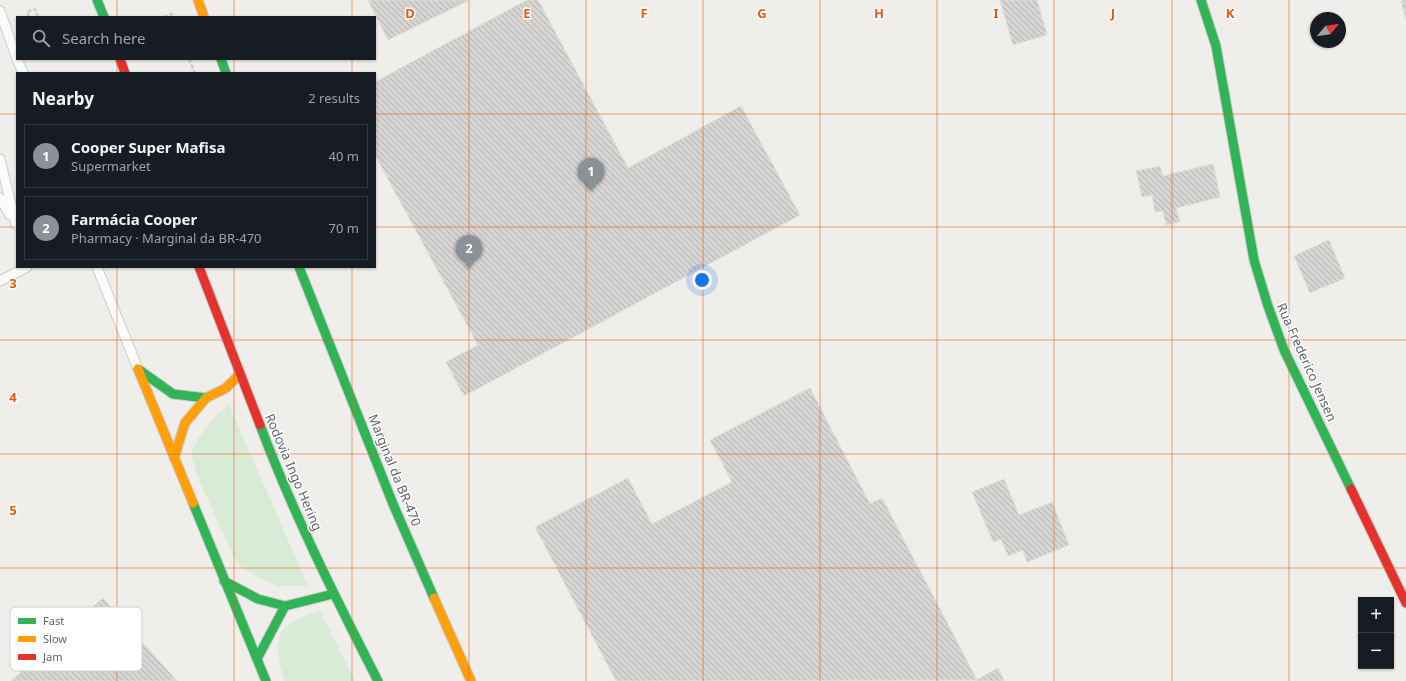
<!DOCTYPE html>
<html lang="en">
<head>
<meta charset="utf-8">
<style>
	:root { --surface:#171b24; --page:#242831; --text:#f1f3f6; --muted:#9ea1a6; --line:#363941; --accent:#8c9099 }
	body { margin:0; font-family:"Noto Sans",sans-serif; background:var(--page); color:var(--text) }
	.controls { position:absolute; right:12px; bottom:12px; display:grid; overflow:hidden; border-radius:0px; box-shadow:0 1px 3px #0004 }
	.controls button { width:36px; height:36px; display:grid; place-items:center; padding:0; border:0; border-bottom:1px solid var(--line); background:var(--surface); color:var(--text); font:20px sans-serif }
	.compass { position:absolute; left:1310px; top:12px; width:36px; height:36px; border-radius:50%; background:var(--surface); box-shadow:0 1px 3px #0004; rotate:61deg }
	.you { position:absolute; left:702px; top:280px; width:14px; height:14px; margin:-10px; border:3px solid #fff; border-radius:50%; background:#1a73e8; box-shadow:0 0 0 6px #1a73e833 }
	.badge { display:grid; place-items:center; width:26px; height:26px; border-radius:50%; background:var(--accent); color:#fff; font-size:13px; font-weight:700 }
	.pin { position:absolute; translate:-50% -33px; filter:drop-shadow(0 1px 2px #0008) }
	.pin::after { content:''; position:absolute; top:21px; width:14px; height:12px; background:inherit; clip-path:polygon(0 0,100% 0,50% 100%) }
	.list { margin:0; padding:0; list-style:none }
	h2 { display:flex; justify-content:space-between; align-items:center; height:52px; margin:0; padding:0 16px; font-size:17px }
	h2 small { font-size:13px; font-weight:400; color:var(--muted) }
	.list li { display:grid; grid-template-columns:26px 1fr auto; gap:12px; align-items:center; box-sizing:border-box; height:64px; margin:0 8px 8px; padding:0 8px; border:1px solid var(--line); border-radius:0px }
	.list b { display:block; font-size:15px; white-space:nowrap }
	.list p { margin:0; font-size:13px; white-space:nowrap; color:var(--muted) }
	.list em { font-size:13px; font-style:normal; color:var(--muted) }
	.icon { flex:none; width:22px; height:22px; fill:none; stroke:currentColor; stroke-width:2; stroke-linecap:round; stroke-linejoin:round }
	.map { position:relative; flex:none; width:1406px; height:681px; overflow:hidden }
	.search { position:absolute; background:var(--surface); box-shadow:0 1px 3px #0004; left:16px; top:16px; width:360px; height:44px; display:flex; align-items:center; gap:10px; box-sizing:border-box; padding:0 14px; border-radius:0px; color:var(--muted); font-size:15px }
	.panel { position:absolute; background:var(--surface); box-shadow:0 1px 3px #0004; left:16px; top:72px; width:360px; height:196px; border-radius:0px }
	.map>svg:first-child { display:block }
	.green { fill:#d8ebd6 }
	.building { fill:url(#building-back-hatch); stroke:#deddd9 }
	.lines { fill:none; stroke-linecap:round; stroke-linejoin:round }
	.lane-casing { stroke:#cbcccc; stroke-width:11 }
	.fast-casing { stroke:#cacacb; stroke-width:11 }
	.slow-casing { stroke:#cacacb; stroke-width:11 }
	.jam-casing { stroke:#cacacb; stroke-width:11 }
	.path { stroke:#cacfcc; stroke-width:2.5; stroke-dasharray:4 2; stroke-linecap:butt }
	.lane { stroke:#fdfcfc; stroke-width:9 }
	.fast { stroke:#30b455; stroke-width:9 }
	.slow { stroke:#ff9f0a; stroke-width:9 }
	.jam { stroke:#e5322d; stroke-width:9 }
	.grid { fill:none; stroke:#e8590c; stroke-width:1; stroke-opacity:0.55 }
	.labels { text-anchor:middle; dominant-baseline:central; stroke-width:3; stroke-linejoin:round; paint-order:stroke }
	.street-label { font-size:13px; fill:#5f6368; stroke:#fff }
	.key { fill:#fff; stroke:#cfd0d2; stroke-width:1 }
	.key-label { font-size:11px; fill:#5f6368 }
	.grid-label { font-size:13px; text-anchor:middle; font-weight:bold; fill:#e8590c; stroke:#fff; stroke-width:3; stroke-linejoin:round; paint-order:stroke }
</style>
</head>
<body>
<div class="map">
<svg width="1406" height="681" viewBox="0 0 1406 681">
	<defs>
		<pattern id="building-back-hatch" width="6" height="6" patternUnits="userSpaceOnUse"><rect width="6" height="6" fill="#d6d5d3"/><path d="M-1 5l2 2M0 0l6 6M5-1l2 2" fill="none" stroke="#b1b0af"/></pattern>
	</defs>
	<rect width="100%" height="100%" fill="#efeeea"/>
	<path class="green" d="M229,405L308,586H278L256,576L237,564L196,473L191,453C202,430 209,421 229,405Z
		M320,611L355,681H285C280,667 272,638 286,627C296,619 309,615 320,611Z"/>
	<path class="building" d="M368,0H470L388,40Z
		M527,0H538L628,168L741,106L800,215L464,396L446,362L478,345L375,155V82Z
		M1000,0H1037L1047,35L1013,45Z
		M1401,0H1406V21Z
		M1213,164L1220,197L1176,208L1180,222L1166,225L1163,211L1155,212L1152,195L1142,197L1136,171L1160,166L1163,176Z
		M1329,240L1345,278L1310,293L1294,256Z
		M810,388L870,504L882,498L977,680L616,681L535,527L628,478L652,524L732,482L710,440Z
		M1004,479L1019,515L1052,502L1069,545L1027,562L1023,550L1008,556L1001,539L993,542L972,492Z
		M103,598L177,681H76L47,648Z
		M47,648L76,681H11Z
		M998,668L1004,681H974L977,680Z"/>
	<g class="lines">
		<g class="lane-casing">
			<path id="lane" d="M0,11L17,59
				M17,59L23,73
				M0,159L16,225
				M0,198L10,215
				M97,267L138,369
				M0,281L27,267"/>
		</g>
		<g class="fast-casing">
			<path id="fast" d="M97,0L104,17
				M1201,0L1216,46L1254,260L1268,306L1284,350L1351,489
				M221,59L226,73
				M299,267L393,504L434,598
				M138,369L173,394L206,398
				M260,425C293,513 335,597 378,681
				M193,503L266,681
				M224,581L258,599L285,606L333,594
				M257,659L285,606"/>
		</g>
		<g class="slow-casing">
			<path id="slow" d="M198,0L204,17
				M138,369L193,503
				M174,458L185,423L206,398L226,388L240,374
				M434,598L471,681"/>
		</g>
		<g class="jam-casing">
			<path id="jam" d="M120,59L125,73
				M199,267L260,425
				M1351,489L1406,603"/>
		</g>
		<path class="path" d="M29,17L27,12L35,9L38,17
			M164,17L172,14L173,17
			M189,59L195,73"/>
		<use href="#lane" class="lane"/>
		<use href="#fast" class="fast"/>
		<use href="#slow" class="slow"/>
		<use href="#jam" class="jam"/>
	</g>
	<path class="grid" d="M117,0V17M234,0V17M352,0V17M469,0V681M586,0V681M703,0V681M820,0V681M937,0V681M1054,0V681M1172,0V681M1289,0V681M117,59V73M234,59V73M352,59V73M0,114H17M375,114H1406M0,227H17M375,227H1406M117,267V681M234,267V681M352,267V681M0,340H1406M0,454H1406M0,568H1406"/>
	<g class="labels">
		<g class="street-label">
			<text transform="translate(1307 362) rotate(66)">Rua Frederico Jensen</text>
			<text transform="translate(395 470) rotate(68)">Marginal da BR-470</text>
			<text transform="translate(294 472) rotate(67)">Rodovia Ingo Hering</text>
		</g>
	</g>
	<rect x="10" y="607" width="132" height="64" rx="6" class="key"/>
	<rect x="18" y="618" width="18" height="6" fill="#30b455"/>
	<rect x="18" y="636" width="18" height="6" fill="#ff9f0a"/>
	<rect x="18" y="654" width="18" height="6" fill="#e5322d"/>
	<g class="key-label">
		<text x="43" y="625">Fast</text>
		<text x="43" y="643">Slow</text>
		<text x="43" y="661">Jam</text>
	</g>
	<g class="grid-label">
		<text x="410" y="18">D</text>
		<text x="527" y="18">E</text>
		<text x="644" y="18">F</text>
		<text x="762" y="18">G</text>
		<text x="879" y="18">H</text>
		<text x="996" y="18">I</text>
		<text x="1113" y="18">J</text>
		<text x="1230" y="18">K</text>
		<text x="13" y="288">3</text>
		<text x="13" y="402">4</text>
		<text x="13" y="515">5</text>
	</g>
</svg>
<div class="controls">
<button>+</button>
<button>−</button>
</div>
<svg class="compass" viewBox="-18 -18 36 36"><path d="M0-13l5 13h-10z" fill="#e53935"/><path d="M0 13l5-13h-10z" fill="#9ea1a6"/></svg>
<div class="you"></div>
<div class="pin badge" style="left:591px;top:191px">1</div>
<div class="pin badge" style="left:469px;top:268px">2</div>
<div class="search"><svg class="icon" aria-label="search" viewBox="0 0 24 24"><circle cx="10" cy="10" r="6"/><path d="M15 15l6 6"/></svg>Search here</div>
<section class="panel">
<h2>Nearby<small>2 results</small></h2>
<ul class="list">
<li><span class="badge">1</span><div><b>Cooper Super Mafisa</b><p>Supermarket</p></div><em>40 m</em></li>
<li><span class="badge">2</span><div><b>Farmácia Cooper</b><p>Pharmacy · Marginal da BR-470</p></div><em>70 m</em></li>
</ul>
</section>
</div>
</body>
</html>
